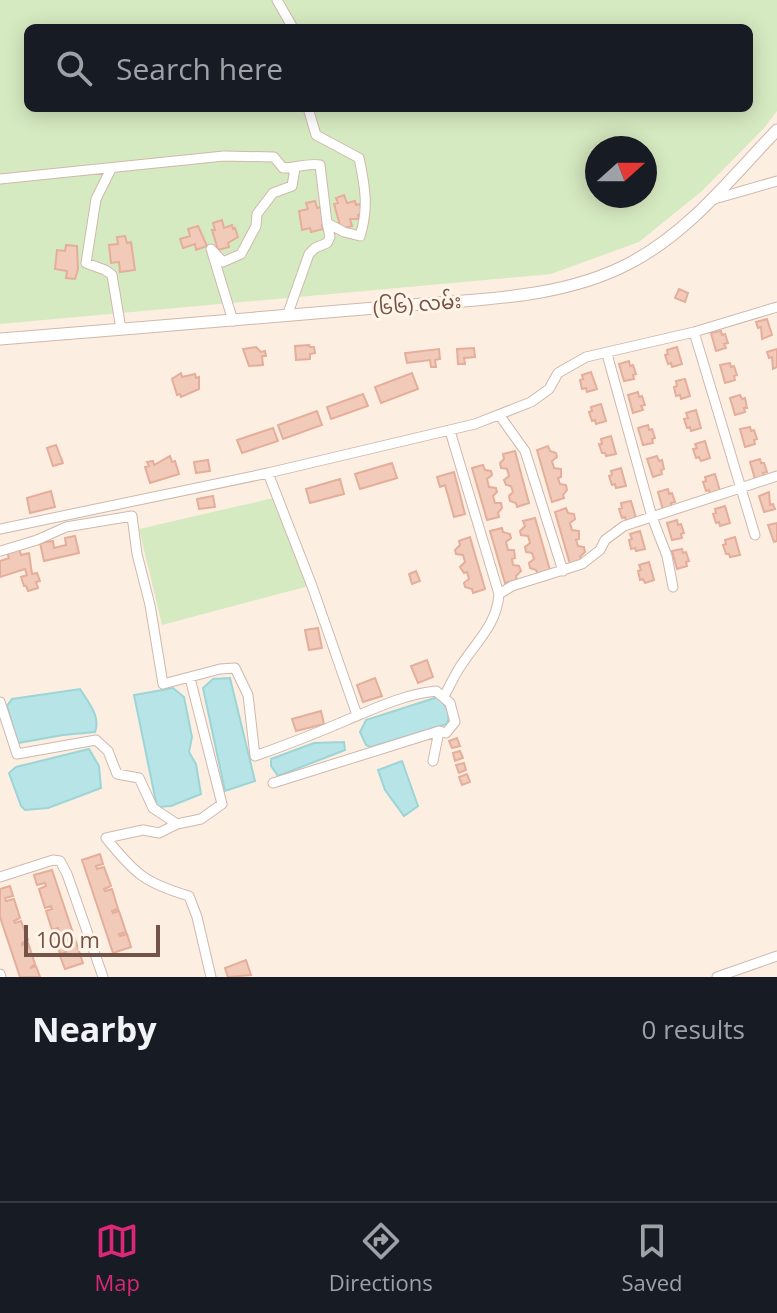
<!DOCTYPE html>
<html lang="en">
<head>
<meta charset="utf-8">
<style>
	:root { --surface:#171b24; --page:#242831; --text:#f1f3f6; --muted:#9ea1a6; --line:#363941; --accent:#db2777 }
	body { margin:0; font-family:"Open Sans","Noto Sans Myanmar",sans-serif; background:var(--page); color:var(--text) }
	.compass { position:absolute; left:585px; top:136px; width:72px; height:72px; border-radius:50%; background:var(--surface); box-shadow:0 4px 20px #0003; rotate:69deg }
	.scale { position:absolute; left:24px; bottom:20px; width:136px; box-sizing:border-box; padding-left:8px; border:4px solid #745348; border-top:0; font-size:22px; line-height:28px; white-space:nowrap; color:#745348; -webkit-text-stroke:6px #fff4e8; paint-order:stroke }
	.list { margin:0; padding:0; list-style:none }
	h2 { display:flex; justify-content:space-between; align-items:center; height:104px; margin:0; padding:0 32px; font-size:34px }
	h2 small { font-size:26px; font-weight:400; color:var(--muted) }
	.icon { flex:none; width:44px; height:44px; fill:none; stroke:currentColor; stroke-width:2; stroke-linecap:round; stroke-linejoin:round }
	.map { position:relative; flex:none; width:777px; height:977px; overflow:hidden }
	.search { position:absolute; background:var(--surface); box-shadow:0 4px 20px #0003; left:24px; right:24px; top:24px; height:88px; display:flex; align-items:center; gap:20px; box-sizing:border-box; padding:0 28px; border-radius:12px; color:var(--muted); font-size:30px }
	.sheet { height:224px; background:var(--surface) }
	nav { display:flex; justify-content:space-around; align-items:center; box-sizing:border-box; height:112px; border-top:2px solid var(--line); background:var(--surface); font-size:22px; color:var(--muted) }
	nav a { display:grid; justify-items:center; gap:4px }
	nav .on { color:var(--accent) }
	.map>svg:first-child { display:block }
	.green { fill:#d6eac1; fill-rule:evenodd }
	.water { fill:#b7e4e6; stroke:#9dd5d7; stroke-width:2 }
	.building { fill:#f2caba; stroke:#e4ae9a; stroke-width:2 }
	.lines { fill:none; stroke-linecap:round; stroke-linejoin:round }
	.minor-casing { stroke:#cfb8ac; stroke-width:11 }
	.tertiary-casing { stroke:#cfb8ac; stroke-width:13 }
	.minor { stroke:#fff; stroke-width:9 }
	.tertiary { stroke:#fff; stroke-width:11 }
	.labels { text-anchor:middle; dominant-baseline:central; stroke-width:6; stroke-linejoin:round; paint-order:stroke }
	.street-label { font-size:20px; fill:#745348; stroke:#fff4e8 }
</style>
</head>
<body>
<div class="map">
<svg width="777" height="977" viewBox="0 0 777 977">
	<rect width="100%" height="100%" fill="#fcefe2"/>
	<path class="green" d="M0,0H777V111L765,127L702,191L639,242L551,274L0,324ZM28,28H749V108H28ZM597,148H645V196H597Z
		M273,498L309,586L162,625L139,529Z"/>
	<path class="water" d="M230,678L255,781L225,791L203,688L213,679Z
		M173,688L184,697L192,737L189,752L196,764L201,794L171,806L157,807L134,695Z
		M80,689C88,702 101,716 95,732L63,735L18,743L7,706L12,699Z
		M438,697C446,705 451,713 447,724L371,747L366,745L360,732L366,720Z
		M344,742L345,750L278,776L271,766V759L314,743Z
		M89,749L99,766L101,788L48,808L25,810L21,806L9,773L16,767Z
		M402,761L418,806L404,816L385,790L378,770Z"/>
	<path class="building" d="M344,195L347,203L355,201L356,205L360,204L362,213L358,215L359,219H350L352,226L341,229L334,204L338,203L336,198Z
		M315,201L317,208L321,207L325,224L322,225L323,229L311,232L310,228L302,230L299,211L308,209L306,203Z
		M222,220L224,228L232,225L233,229L235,228L238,237L228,243L229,247L218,250L212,230H215L213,223Z
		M198,226L207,246L196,250L195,244L183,248L180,239L190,236L188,229Z
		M125,236L127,243L131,242L135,270L120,272L119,262L111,263L109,245L118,244L117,237Z
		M66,245L77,246L78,269L75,279L66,278L67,271L55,269L57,250L65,251Z
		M679,289L688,293L685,302L675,298Z
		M767,319L772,335L762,339L761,327L758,328L756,322Z
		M721,331L722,335L725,334L728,343L724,344L726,348L716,351L711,333Z
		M309,345L310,347H314L315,353L310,354V359L296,360L295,346Z
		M256,347L261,352L265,351L266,356H262L263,365L249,366L243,349Z
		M677,347L682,364L672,367L671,363L668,364L665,355L668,354L667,350Z
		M474,348L475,357L464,358L465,364H458L457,349Z
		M439,349L440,359L435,360L436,367H431L430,360L407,363L405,353Z
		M777,349V367L773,369L772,357L769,358L767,352Z
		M629,361L630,366L633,365L636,374L633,375L634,379L624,381L619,364Z
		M730,363L731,367L734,366L737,375L734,376L735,380L725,383L720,365Z
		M591,372L597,389L587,392L586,388L582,389L580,380L583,379L582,375Z
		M181,373L182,377L195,374L196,378L199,377V389L181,397L180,394L177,395L172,379Z
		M412,373L418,389L381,403L375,387Z
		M685,379L690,396L681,399L680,395L676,396L674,387L677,386L676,381Z
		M638,392L639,397L642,396L645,405L641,406L643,410L633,413L628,395Z
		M363,394L368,406L331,419L327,407Z
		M740,395L742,399L745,398L747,408H744L745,412L735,415L730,398Z
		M601,404L606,421L596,424L595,420L592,421L589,412L592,411L591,407Z
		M696,410L701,428L691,431L690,427L687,428L684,419L688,418L686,413Z
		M317,411L322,425L283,439L278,425Z
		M648,425L649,430L652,429L655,438L652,439L653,443L643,445L638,428Z
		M750,427L751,431L754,430L757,439L754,440L755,444L745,447L740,429Z
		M273,428L278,441L242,453L237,440Z
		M611,436L616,454L606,456L605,453H602L599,444H602L601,439Z
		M705,441L710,458L701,461L699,457L696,458L693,449L697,448L695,444Z
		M56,445L63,463L53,466L47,448Z
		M548,446L550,451L556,453L557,457L552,461L554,468L561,469V477L558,478L560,484L566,485L567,490L563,495L564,498L552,502L537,450Z
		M515,451L529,503L517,507L516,503L510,501L509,496L513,492L511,486L506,485L504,480L509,476L507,469L501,468L500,463L504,459L503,454Z
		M170,456L172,462L175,461L179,474L150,483L145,467L149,466L147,462L153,461L154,465Z
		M657,456L659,461L662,460L664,469L661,470L662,474L653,477L647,459Z
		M760,459L761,463H764L767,472L763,473L764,476L755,479L750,462Z
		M208,460L210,471L196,473L194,462Z
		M392,463L397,478L360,489L355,474Z
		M483,465L485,470L491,471L492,475L487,479L489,487L496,488L497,492L493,496L495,503H501L502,508L498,513L499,517L487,520L472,468Z
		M621,468L626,486L616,488L615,484L612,485L609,476L612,475L611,471Z
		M454,472L465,514L454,517L445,485L440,487L437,477Z
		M715,474L720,491L710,494L709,490L706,491L703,482L706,481L705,477Z
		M340,479L344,494L310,503L306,489Z
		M668,489L669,494L672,493L675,502L671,503L672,507L663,510L658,492Z
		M51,491L55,507L30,513L27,498Z
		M769,492L770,505L773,504L775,509L764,512L759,496Z
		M213,496L215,507L199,509L197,499Z
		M631,501L636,518L626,521L625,517L622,518L619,509L622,508L621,503Z
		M725,506L730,523L720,526L719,522L716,523L713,514L716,513L715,509Z
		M566,508L568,513L574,514L575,519L570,523L572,530L579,531V539L576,540L578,546L584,547L585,552L580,557L582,560L570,564L555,512Z
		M535,518L550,570L538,574L536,570L530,568L529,563L534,559L532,553L526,552L525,547L530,543L528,536L521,535L520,531L525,526L523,521Z
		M677,520L678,525L681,524L684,533L681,534L682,538L672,540L667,523Z
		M777,523V541L774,542L768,525Z
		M502,528L503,532L510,534L511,538L506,542L508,550H514L515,558L512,559L513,565L519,566L521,571L516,576L517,580L505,583L490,531Z
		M640,531L645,549L636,551L635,548L631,549L629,540L632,539L630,534Z
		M75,536L79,553L44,561L40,543L53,541L54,548L66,545L65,538Z
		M470,537L485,589L473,593L472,589L465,587L464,583L469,579L467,572L464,573L460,567L465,562L463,555L456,554L455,550L460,545L459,541Z
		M735,537L740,555L730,557L729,554H726L723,545L726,544L725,540Z
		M19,548L21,555L29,553L32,574L37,573L40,581L36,582L38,588L28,591L26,586H24L21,577L27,575L25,569L0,577V561L9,558L7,552Z
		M682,549L683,553L686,552L689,561L686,562L687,566L677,569L672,551Z
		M649,562L654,580L645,583L643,579L640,580L638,571L641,570L639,565Z
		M416,571L420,581L412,584L409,574Z
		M318,628L322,648L309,650L305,630Z
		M427,660L433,677L418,683L411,666Z
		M375,678L382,696L363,702L357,685Z
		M321,711L324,724L296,731L292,719Z
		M457,738L460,746L452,748L449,741Z
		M460,751L463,758L455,761L453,753Z
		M464,763L466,770L459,773L456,765Z
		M467,774L470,782L462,785L459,777Z
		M100,854L103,864L96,866L97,869L104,867L111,886L104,889L105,891L112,889L118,909L112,911L113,913L119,911L126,932L119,934L120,936L127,934L131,947L113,953L82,860Z
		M52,870L83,963L65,969L60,956L67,954L66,952L60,954L53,933L59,931L58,928L52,930L46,911L52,909L51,906L45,908L39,889L46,886L45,883L37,885L34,875Z
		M10,886L13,896L5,898L6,901L14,899L20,918L14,921L15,923L21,921L28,940L22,943V945L28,943L35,964L30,968L36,966L40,977H20L0,917V889Z
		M246,960L251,975L228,977L225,968Z"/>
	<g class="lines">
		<g class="minor-casing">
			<path id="minor" d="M277,0L293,28
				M111,169L96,199L86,263L105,270L112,275L121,329
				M0,179L224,156L274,157L283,168C296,168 306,163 320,165L327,223L344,232L360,236C369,208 365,186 359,158L316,135L308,108
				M711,200L777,181
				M211,249L223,262L241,254L256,226L257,214L273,193L292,186L295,168
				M212,252L233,321
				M287,316L309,254L315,248L327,243L330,237L327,223
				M694,332L755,535
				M607,354L652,517L667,556L673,587
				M500,416L525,451L563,571
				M450,431L499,594
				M268,473L312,586L357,715
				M0,529L268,473L475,424L531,402L549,389L558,373L586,357L694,332L777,307
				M1,551L37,540L66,527L132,516L137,554L150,605L163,684L220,669L235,668L248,695L255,756C286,745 317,733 347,720C376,708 405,694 436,691L450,703L455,722L446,733L439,731L273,783
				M190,678L222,804L201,819L177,824L159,833L143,830L106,838C135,874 145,883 189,896L197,917L211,977
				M444,696C450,686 454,676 460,667C475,643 497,625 499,594L512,586L582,564L600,550L605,540L624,526L777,476
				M0,702L17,754L96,740L108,751L117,774L139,778L153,808L177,824
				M433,761L439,731
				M0,877L53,860L60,861L67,874L103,977
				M0,974L1,977
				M717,977L777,956"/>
		</g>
		<g class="tertiary-casing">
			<path id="tertiary" d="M0,339C133,328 266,318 399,306C475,299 560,300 630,263C689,232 731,178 777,130"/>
		</g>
		<use href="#minor" class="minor"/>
		<use href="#tertiary" class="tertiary"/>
	</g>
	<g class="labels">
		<g class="street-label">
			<text transform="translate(417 304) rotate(-5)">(၆၆) လမ်း</text>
		</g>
	</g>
</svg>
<svg class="compass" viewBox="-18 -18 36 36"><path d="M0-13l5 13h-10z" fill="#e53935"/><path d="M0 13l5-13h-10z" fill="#9ea1a6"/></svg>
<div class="scale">100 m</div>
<div class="search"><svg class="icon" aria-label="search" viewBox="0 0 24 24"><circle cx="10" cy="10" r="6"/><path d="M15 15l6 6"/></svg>Search here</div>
</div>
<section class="sheet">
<h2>Nearby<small>0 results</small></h2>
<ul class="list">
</ul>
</section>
<nav>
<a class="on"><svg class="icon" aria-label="map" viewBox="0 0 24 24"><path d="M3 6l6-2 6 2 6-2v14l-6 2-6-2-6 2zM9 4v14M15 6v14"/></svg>Map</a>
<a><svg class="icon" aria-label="directions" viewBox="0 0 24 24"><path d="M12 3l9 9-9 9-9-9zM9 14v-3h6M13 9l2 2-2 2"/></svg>Directions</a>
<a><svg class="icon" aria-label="saved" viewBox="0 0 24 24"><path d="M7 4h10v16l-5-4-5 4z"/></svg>Saved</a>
</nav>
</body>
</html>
